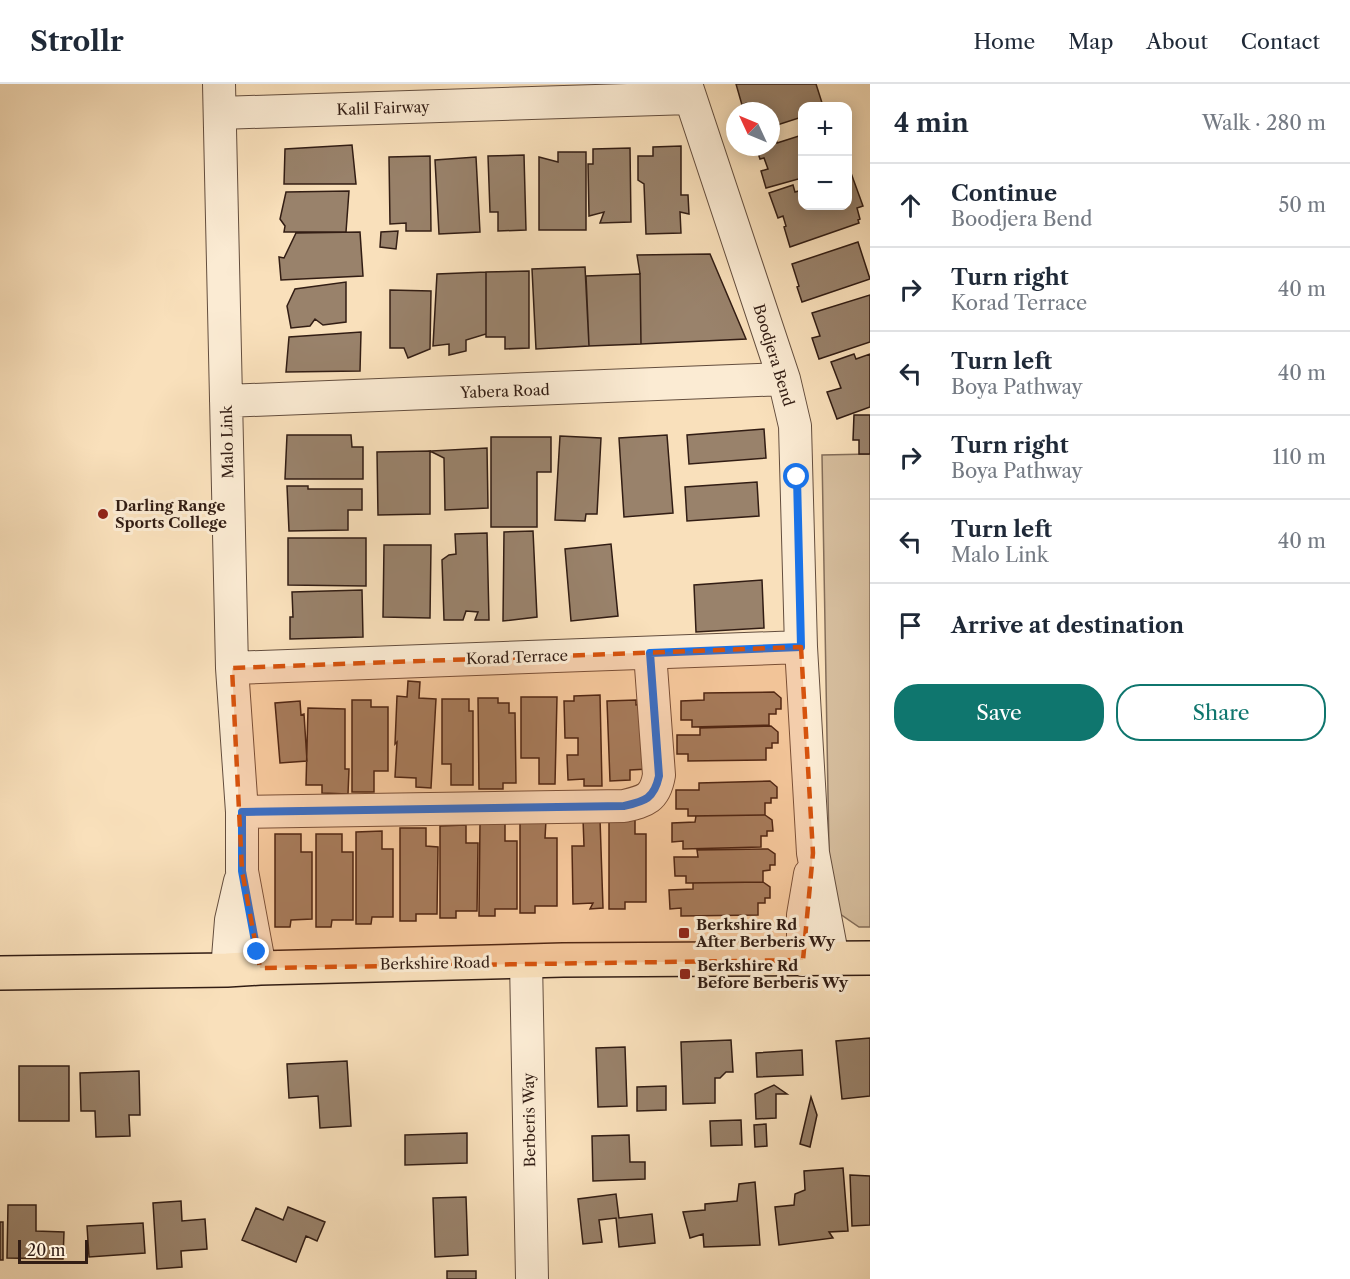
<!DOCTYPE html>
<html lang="en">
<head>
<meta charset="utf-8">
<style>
	:root { --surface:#fff; --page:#f2f2f3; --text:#1f2937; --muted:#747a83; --line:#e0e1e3; --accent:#0f766e }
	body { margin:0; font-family:"Libre Caslon Text",serif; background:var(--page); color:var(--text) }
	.controls { position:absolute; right:18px; top:18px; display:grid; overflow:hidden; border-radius:12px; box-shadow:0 3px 15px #0003 }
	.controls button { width:54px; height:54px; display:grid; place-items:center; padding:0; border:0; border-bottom:2px solid var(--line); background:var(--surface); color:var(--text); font:30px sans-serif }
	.compass { position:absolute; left:726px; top:18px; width:54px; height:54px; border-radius:50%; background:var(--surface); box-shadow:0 3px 15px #0003; rotate:314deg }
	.scale { position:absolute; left:18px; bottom:15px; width:70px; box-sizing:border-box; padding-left:6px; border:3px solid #321d14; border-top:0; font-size:16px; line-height:21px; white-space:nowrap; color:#321d14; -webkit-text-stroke:4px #fbebd3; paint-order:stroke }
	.stop { position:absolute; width:18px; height:18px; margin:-14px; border:4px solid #1a73e8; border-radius:50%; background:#fff }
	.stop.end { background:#1a73e8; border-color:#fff; box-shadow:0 2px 6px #0008 }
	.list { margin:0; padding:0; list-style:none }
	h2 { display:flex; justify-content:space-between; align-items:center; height:78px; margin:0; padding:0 24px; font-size:26px }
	h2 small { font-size:20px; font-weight:400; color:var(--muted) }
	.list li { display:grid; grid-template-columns:39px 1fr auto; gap:18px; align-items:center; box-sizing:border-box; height:84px; padding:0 24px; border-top:2px solid var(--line) }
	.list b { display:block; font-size:22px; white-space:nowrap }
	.list p { margin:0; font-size:20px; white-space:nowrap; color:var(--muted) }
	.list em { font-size:20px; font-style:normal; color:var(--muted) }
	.actions { display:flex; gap:12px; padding:18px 24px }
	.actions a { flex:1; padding:14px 0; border:2px solid var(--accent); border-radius:24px; text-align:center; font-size:21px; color:var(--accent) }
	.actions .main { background:var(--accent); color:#fff }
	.icon { flex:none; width:33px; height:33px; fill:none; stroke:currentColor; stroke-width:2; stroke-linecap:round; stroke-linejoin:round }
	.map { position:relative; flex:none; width:870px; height:1195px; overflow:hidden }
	header { display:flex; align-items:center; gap:36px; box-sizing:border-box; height:84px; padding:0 30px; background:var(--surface); border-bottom:2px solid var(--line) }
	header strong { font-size:28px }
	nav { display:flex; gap:33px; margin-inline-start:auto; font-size:21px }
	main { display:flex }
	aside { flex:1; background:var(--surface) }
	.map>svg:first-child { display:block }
	.green { fill:#d7bf9f; stroke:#846e5a; stroke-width:1.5 }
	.building { fill:#99826b; stroke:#321d14; stroke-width:1.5 }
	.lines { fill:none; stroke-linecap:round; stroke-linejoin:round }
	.minor-casing { stroke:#644e3e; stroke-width:34 }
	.major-casing { stroke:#321d14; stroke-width:36 }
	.minor { stroke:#fbebd3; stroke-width:32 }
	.major { stroke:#f9e0bb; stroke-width:33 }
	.route { stroke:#1a73e8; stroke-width:8 }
	.marked { fill:#d6530d; fill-opacity:0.2; stroke:#d6530d; stroke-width:4.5; stroke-dasharray:12 8; stroke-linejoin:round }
	.poi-dot { fill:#8f2418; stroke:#fbebd3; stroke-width:2 }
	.labels { text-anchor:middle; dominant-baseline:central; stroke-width:6; stroke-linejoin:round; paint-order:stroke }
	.street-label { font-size:15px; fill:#321d14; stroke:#fbebd3 }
	.poi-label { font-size:15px; font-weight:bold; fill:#321d14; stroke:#fbebd3; text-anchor:start }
</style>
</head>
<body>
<header>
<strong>Strollr</strong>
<nav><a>Home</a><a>Map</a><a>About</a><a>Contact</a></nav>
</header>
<main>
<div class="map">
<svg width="870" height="1195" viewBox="0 0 870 1195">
	<rect width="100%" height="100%" fill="#f9e0bb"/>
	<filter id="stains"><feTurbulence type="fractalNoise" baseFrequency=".00333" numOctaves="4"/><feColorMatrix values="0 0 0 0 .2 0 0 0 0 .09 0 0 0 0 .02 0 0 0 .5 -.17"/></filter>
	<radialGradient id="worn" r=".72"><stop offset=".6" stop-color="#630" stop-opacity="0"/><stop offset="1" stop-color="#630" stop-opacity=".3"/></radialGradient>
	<path class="green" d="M870,370V843H859L830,823L822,371Z"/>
	<path class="building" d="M736,0H816L823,22H802V33L771,43V27H746L745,25L749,23L747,19L742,21Z
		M774,47L777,59L802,51V94L766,104L761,87L768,85L764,74L760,75L756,63H771V48Z
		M352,61L356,100H284L285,65Z
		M681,62V111H688L689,130L680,128L681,149L646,150L644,100L638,96V72H653V63Z
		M630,64L631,138L600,139L604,128L589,132L588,80H593V65Z
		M558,68H586V146H539V73L558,78Z
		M524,71L526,146L498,147V128H490L488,72Z
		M430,72L431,147H406V139L390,140L389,73Z
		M476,73L480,148L439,150L435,76Z
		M851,89L863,122L857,124L860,135L858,136L859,139L790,163L784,143L786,142L783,132L778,134L769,109L793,101L795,108L802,106V122H848V90Z
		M349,107L346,148H284L285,142L280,135L286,108Z
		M398,147L396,165L380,163L381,148Z
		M360,148L363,192L281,196L279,173L284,174L296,149Z
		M858,158L870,195L802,218L797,203L799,202L792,180Z
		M710,170L746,255L641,260L640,190L637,171Z
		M585,183L589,262L536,265L532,185Z
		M529,187V264L505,265V253H486V188Z
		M486,188V250L466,256V267L449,271V260L433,262L437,190Z
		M640,190L641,260L589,262L586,192Z
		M346,198V238L323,241L315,235L310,242L291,244L287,222L295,205Z
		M390,206L431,207L430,265L408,274L404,264H390Z
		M870,211V258L819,275L812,254L820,252L812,229Z
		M361,248L360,287L286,288L289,253Z
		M854,270L856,275L870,270V323L837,335L827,308L841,304L831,278Z
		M854,331H870V370H859V356H853Z
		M764,345L766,374L689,380L687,351Z
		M287,351H351L352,363H363V395H285Z
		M667,351L673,429L624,433L619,354Z
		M560,352L601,354L597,430H586L585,437L555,436Z
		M491,353H551V388H537V443H491Z
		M487,364L488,424L445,426L444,374L430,367Z
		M430,367V430L378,431L377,368Z
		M757,398L759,432L687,437L685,403Z
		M287,402H308V405H362V426H348V446L289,447Z
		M533,447L537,533L503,537L504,448Z
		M487,449L489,536H475L478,528L466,527L463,536H444L442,476L449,471L456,470L455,450Z
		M288,454H366V502L288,501Z
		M611,460L618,532L571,537L565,465Z
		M384,461H431L430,534L383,533Z
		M762,496L764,544L696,548L694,501Z
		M362,506L363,553L290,555V533H293L292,508Z
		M408,597L420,598L419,614L436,615L431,704L416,703V694L395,693L397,658L395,660L397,612L407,613Z
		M774,608L781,614V625H776V630H769V641L692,643V636H681V617L704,616V609Z
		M600,611L602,702H584V695L568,696L567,671H578V654H565L564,617H574V612Z
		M521,613H557L555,700H539V674H521Z
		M478,614H498V619H509V629H515L516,699H503V705H479Z
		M442,615H469V627H473V701H451V680H442Z
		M352,616H371V623H388V687H374V708H352Z
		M636,616V621L645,620L648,685L630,686V696L610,697L607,617Z
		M300,617L301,631L304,630L307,677L280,679L275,619Z
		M308,624L345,625V685H349L348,710L322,709V701H306Z
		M771,642L778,648V659H772V664H766V676L688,677V670H677V651H700V644Z
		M770,697L777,703V714H771V719H765V731L688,732V725H676V706H699V699Z
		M765,731L772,736L773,747H767V752H761V763L683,765V757L672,758V739L695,738L696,732Z
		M609,732H635V750H646V818H625V825H609Z
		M583,735H600L603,824L590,825L593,819L573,820L572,762H584Z
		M520,736H546L545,754H557V822H535V829H520Z
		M480,739H505V757H517V825H495V832H479Z
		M466,741V759H478L477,827H456V834H440V742Z
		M400,744H426V762L438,763L437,830H416V837H400Z
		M382,747V765H393V833H372L371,840H356V748Z
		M275,750H301V768H312V835L291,836L290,843H275Z
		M316,750H342V768H353V836H332L331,843H316Z
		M768,765L775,770V781H770V786L763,787V798L686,799V792H675L674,773H698L697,766Z
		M763,798L770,803V814H765V819H758V831L681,832V824L670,825L669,806L693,805V799Z
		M870,954V1012L842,1015L836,957Z
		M731,956L733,988H726L720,994H715V1019L683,1020L681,958Z
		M625,963L627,1022L598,1023L596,964Z
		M802,966L803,991L757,993L756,969Z
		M347,977L351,1042L320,1044L318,1012L289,1014L287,980Z
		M19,982H69V1037H19Z
		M139,987L140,1031H129L130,1052L96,1053L95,1027H81L80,989Z
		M774,1001L787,1010H776V1034L756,1035L755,1010Z
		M666,1002V1026L637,1027V1003Z
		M811,1013L817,1031L810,1063L800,1060Z
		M741,1036L742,1061L711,1062L710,1037Z
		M766,1040L767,1062L755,1063L754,1041Z
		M467,1049V1079L405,1081V1051Z
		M629,1051L630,1078H645V1095L593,1097L592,1052Z
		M843,1084L848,1147L829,1148L833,1154L779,1161L775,1123L794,1121L795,1110L805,1106L804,1087Z
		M850,1091L870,1092V1141L852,1142Z
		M755,1098L760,1161L704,1163L703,1150L690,1154L683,1128L705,1126V1120L737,1117L739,1100Z
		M616,1110L619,1134L652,1130L655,1159L619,1163L616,1134L599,1136L602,1158L583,1160L578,1115Z
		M466,1113L468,1171L435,1173L433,1114Z
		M181,1117L182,1137L205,1135L207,1165L181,1167L182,1183L157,1185L153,1119Z
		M8,1121H36V1147L64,1148L63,1175L7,1174Z
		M288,1123L325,1138L317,1157L306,1152L296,1178L242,1156L256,1124L283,1136Z
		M0,1138H3V1176H0Z
		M143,1139L145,1169L89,1173L87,1142Z
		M447,1187H476V1195H447Z"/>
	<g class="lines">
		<g class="minor-casing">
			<path id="minor" d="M219,0L232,584L242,728V787L260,884
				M686,0L784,295L795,342L801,563L813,769L833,875
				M220,29L690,14
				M226,317L784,295
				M232,584L801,563
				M242,728L624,722C645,717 655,715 659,691L650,569
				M803,876V831L810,790
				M526,877L532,1195
				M227,886L231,836L240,797"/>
		</g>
		<g class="major-casing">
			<path id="major" d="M0,889L227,886L260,884L563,876L870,874"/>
		</g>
		<use href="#minor" class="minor"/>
		<use href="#major" class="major"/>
	</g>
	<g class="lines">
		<path class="route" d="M257,868L242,787V728L624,722C645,717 654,715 659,692L650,569L801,563L797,393"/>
	</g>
	<path class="marked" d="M801,563L813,769L803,876L260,884L242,787L232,584Z"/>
	<g class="poi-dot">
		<circle cx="103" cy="430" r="6"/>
		<rect x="678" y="843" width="12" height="12" rx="3"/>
		<rect x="679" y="884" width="12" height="12" rx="3"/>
	</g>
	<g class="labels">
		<g class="street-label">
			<text transform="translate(383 24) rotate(-2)">Kalil Fairway</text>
			<text transform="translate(774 271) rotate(73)">Boodjera Bend</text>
			<text transform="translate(505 307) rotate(-2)">Yabera Road</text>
			<text transform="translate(227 358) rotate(-91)">Malo Link</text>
			<text transform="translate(517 573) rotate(-2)">Korad Terrace</text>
			<text transform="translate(435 879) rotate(-1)">Berkshire Road</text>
			<text transform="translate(529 1036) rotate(-91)">Berberis Way</text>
		</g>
		<g class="poi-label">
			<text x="115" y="421">Darling Range<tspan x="115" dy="17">Sports College</tspan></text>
			<text x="696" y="840">Berkshire Rd<tspan x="696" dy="17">After Berberis Wy</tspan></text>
			<text x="697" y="881">Berkshire Rd<tspan x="697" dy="17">Before Berberis Wy</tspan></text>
		</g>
	</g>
	<rect width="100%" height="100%" filter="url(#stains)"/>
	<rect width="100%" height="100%" fill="url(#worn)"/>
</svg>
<div class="controls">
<button>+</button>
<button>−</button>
</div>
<svg class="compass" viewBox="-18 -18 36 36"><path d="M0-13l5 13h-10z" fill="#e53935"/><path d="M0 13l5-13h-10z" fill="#747a83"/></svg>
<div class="scale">20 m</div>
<div class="stop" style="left:797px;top:393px"></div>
<div class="stop end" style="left:257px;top:868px"></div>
</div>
<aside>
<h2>4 min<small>Walk · 280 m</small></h2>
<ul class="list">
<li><svg class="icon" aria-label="ahead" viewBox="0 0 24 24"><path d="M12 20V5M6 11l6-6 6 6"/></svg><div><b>Continue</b><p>Boodjera Bend</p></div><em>50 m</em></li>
<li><svg class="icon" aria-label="right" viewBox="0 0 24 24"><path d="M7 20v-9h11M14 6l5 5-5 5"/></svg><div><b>Turn right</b><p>Korad Terrace</p></div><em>40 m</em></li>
<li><svg class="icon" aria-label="left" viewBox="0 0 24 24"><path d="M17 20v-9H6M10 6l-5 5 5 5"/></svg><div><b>Turn left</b><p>Boya Pathway</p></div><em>40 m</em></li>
<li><svg class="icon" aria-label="right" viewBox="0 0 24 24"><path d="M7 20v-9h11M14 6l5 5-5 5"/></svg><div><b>Turn right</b><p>Boya Pathway</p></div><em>110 m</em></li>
<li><svg class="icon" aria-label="left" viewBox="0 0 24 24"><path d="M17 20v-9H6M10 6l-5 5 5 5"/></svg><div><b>Turn left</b><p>Malo Link</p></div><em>40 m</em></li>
<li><svg class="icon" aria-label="arrive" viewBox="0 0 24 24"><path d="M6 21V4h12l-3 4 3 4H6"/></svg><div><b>Arrive at destination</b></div></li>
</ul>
<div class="actions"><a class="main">Save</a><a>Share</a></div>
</aside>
</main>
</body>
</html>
